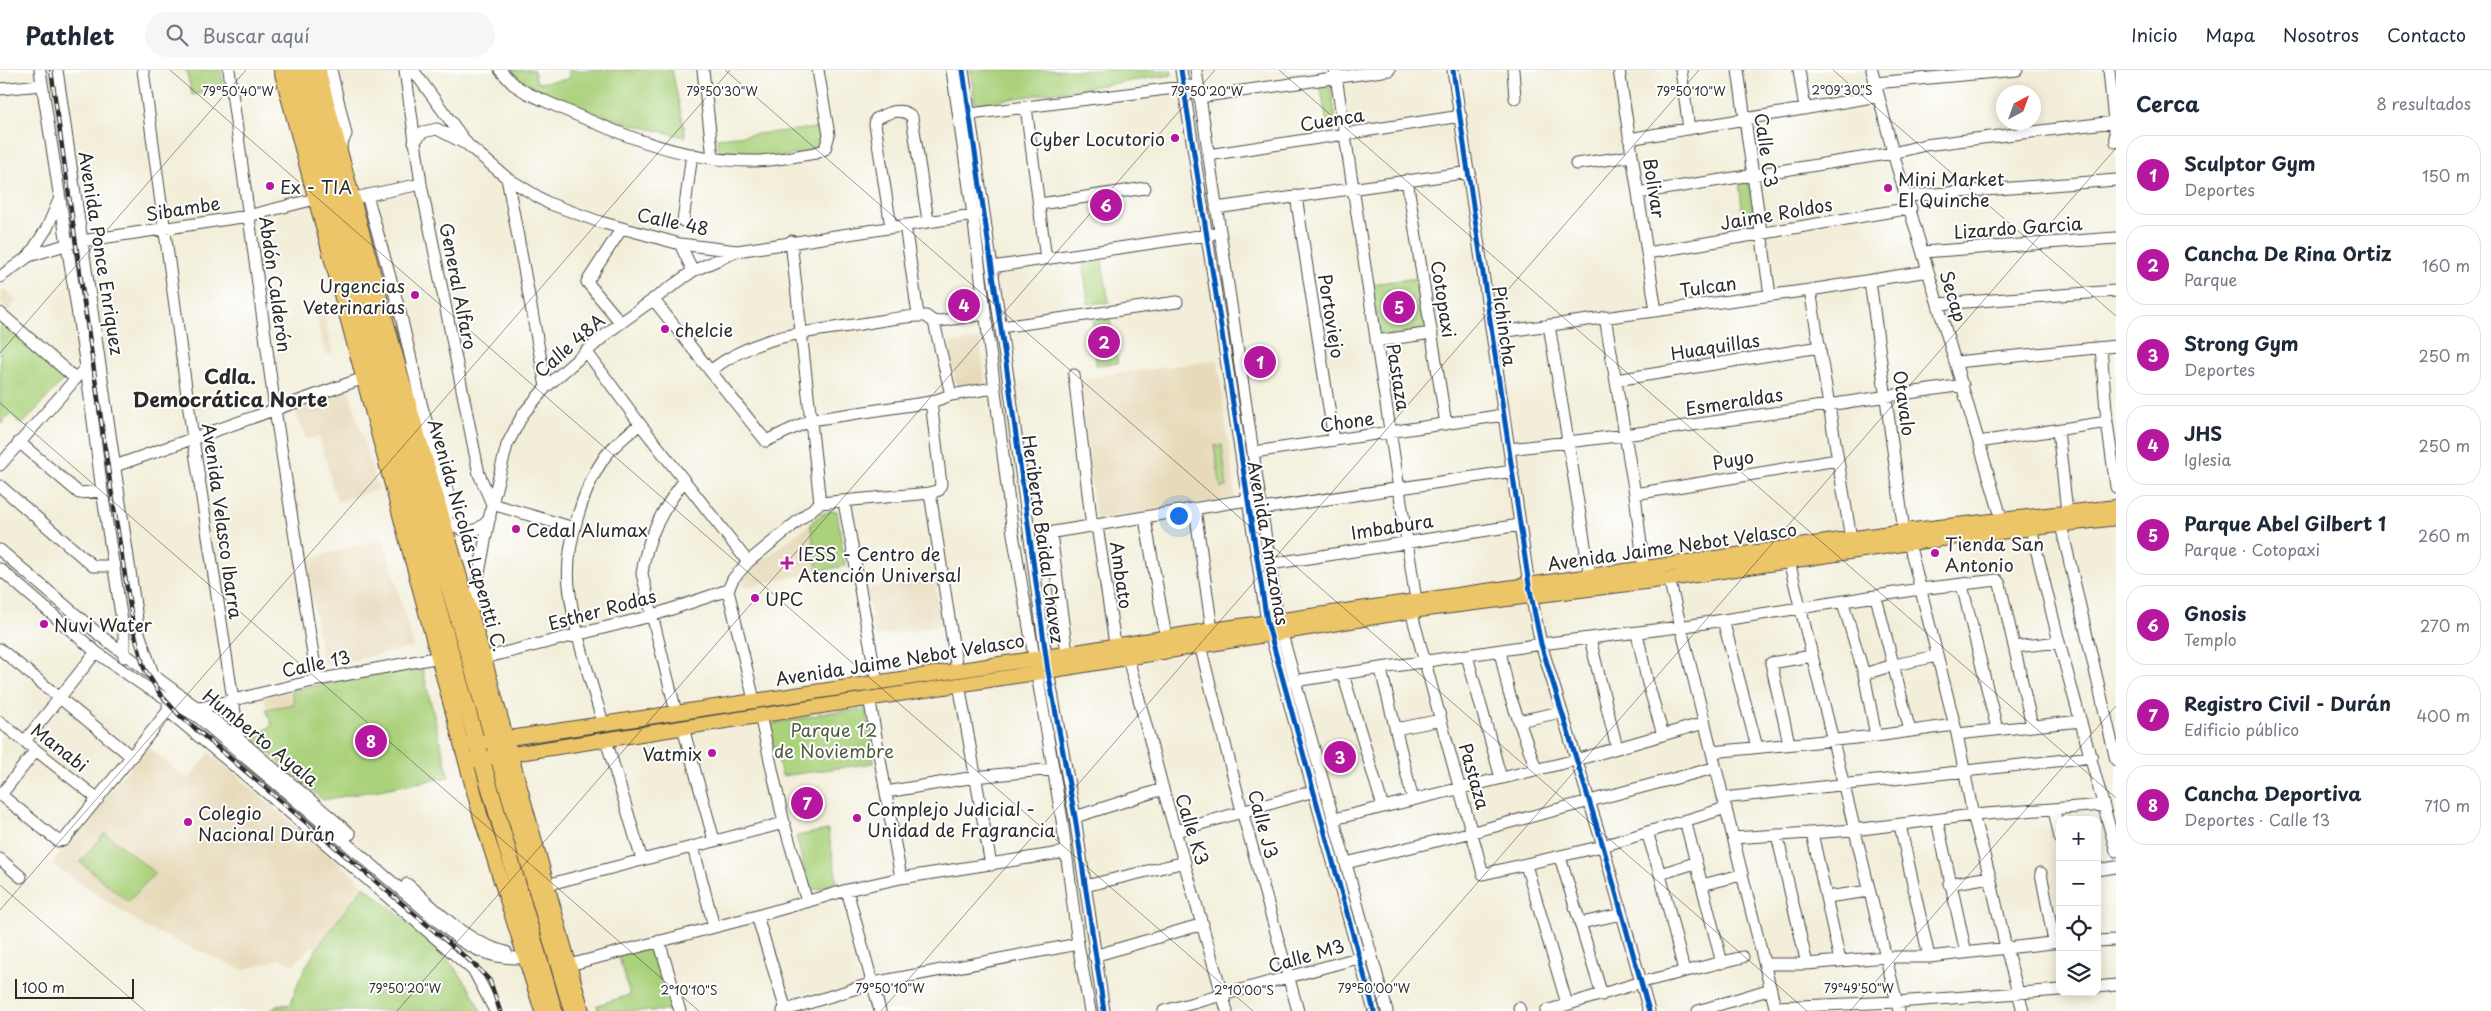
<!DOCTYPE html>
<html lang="es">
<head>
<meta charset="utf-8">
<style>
	:root { --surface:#fff; --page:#f6f6f7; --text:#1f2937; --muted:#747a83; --line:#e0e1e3; --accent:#b5179e }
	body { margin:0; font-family:"Playpen Sans",sans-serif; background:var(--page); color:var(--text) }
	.controls { position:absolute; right:15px; bottom:15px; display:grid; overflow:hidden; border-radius:10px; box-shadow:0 2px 12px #0003 }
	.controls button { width:45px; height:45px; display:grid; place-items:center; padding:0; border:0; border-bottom:1px solid var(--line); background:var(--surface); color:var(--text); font:25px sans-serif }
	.compass { position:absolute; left:1996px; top:15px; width:45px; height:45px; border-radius:50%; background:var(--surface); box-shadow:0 2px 12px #0003; rotate:41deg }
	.scale { position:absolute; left:15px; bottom:12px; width:119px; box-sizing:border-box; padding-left:5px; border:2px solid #2b2b2b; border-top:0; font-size:14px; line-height:18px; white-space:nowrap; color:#2b2b2b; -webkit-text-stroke:4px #fff; paint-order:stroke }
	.you { position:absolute; left:1178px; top:445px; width:18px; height:18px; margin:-12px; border:4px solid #fff; border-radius:50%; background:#1a73e8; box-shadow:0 0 0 8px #1a73e833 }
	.badge { display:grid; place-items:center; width:32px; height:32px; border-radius:50%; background:var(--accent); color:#fff; font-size:16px; font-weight:700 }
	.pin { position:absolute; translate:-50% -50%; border:2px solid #fff; box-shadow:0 1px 5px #0006 }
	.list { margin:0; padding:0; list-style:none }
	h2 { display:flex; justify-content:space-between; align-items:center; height:65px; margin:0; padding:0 20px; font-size:21px }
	h2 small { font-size:16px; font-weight:400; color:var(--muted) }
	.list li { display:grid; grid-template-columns:32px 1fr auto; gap:15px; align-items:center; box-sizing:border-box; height:80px; margin:0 10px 10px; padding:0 10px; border:1px solid var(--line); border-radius:20px }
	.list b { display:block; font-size:19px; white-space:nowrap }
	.list p { margin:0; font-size:16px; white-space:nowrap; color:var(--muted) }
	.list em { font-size:16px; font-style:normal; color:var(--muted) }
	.icon { flex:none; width:28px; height:28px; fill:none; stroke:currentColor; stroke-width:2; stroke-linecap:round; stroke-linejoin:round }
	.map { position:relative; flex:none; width:2116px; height:941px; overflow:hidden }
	header { display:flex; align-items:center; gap:30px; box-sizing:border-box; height:70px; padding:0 25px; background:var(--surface); border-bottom:1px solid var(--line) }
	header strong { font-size:24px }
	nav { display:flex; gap:28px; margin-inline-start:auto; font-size:18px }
	.search { width:350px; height:45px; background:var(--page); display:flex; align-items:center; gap:12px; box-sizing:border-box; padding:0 18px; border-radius:28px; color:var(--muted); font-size:19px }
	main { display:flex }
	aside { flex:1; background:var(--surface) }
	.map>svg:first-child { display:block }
	.built { fill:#e7daba }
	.green { fill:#aad17c; stroke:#6a7e54 }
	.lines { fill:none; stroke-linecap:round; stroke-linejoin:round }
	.minor-casing { stroke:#494845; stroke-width:13 }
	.major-casing { stroke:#494845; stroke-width:16 }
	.highway-casing { stroke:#494845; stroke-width:18 }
	.minor { stroke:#fff; stroke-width:11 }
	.major { stroke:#edc569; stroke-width:14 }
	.highway { stroke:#edc569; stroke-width:16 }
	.rail-casing { stroke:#2b2b2b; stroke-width:4.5 }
	.rail { stroke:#fff; stroke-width:2.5; stroke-dasharray:8; stroke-linecap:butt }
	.cycleway-casing { stroke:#fff; stroke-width:8 }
	.cycleway { stroke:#0057b8; stroke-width:5 }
	.ticks { fill:none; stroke:#2b2b2b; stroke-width:1; stroke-opacity:0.45 }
	.poi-dot { fill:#b5179e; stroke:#fff; stroke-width:2 }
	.labels { text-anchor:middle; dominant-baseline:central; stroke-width:4; stroke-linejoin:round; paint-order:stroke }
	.street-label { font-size:18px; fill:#2b2b2b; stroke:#fff }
	.poi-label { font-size:18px; fill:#2b2b2b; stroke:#fff; text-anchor:start }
	.park-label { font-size:18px; fill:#515d43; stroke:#fff }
	.quarter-label { font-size:20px; font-weight:bold; fill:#2b2b2b; stroke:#fff }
	.ticks-label { font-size:12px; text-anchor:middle; fill:#2b2b2b; stroke:#fff; stroke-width:4; stroke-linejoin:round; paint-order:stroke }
</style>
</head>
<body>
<header>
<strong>Pathlet</strong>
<div class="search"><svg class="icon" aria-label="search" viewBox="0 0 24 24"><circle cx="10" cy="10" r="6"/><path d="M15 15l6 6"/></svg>Buscar aquí</div>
<nav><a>Inicio</a><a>Mapa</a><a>Nosotros</a><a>Contacto</a></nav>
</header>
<main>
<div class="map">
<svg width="2116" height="941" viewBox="0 0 2116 941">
	<rect width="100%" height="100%" fill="#fff"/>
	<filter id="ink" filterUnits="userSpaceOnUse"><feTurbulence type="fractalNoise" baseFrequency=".02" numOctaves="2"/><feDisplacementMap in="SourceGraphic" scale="10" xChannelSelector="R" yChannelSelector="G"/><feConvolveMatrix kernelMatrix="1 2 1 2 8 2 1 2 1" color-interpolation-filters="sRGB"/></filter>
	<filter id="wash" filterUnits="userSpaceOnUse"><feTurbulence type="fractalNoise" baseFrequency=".0096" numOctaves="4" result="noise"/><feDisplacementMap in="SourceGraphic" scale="20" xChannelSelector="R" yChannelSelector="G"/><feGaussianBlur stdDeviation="1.12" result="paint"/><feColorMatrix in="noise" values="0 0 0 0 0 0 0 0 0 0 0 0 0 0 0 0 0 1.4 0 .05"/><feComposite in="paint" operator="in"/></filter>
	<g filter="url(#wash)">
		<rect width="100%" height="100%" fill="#f2eed9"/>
		<path class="built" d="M4,219L17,230L9,240L0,232V223Z
			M322,233L333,284L325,285L313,234Z
			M980,269L985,315L956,319L950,273Z
			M1218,290L1235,428L1096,450L1078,309Z
			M349,320L378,419L337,432L319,367L306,369L295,341Z
			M809,455L817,502L741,518L748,501Z
			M384,469L414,577L323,596L306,489Z
			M934,508L943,556L874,567L866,518Z
			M290,621L293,634L267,638L263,626Z
			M147,676L188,710L210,683L364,815L317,879L312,876L293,895L279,889L243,900L149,859L52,794Z"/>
		<path class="green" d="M186,0H221L224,19L192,25Z
			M511,0H534L537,13L569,9V0H672L686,67C638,57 545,35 511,0Z
			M970,0H1171L1172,5L975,34Z
			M1330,12L1337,56L1328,59L1320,14Z
			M826,57L825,79L771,89H718L717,68Z
			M1748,109L1756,155L1744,156L1739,111Z
			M1101,186L1109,232L1088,234L1083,189Z
			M1419,208L1426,260L1380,267L1371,214Z
			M1110,249L1118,293L1096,295L1093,251Z
			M0,250L63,306L62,311L22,355L10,344L0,355Z
			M1222,375L1227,417L1221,418L1214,376Z
			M830,441H837L845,496L818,501L810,454L820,445Z
			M422,597L449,707L323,730L253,669L272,655L266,639L294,634L291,620Z
			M866,639L874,693L782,706L767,651L773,654L817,645L819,643Z
			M828,760L837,811L821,819L810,820L796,766Z
			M105,763L155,803L128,832L80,792Z
			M364,816C406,851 460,889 481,941H270L277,936L291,934C301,891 338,851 364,816Z
			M653,875L673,941H598L597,935L630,925L618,884Z"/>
	</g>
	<g filter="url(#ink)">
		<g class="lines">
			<g class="minor-casing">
				<path id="minor" d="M40,0L86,297L102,421L124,564V587
					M57,0L139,563L154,607
					M143,0L193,369L239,669
					M229,0L275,339L317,610
					M331,0L346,64L340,78
					M405,0L421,114L479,404L492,434L574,458
					M413,0L468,75L507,108L548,133L600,152L680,174L737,181L980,144
					M500,0L513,14L527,23C597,54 669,90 748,91C770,92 794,86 816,83L825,79L829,65L818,0
					M703,0L713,88
					M952,0L973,145L1013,464L1062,750L1078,874L1090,941
					M963,0L1009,314L1048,601L1075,747L1104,941
					M1181,0L1267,552L1374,941
					M1196,0L1278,550L1387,941
					M1335,0L1416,530
					M1453,0L1529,515L1541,574L1603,776L1649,941
					M1513,0L1515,28
					M1619,0L1656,241
					M1681,0L1689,59
					M1738,0L1770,225
					M1799,0L1805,39
					M1872,0L1893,83L2004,457
					M2109,0L2116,72
					M1875,13L2017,0
					M0,19L41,15
					M1199,27L1389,0
					M1026,37L1046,189
					M963,45L1190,16
					M1629,69L1878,26
					M414,72L423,62L437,59L464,73
					M1208,85L1461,46
					M1576,94L1632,86
					M507,108L546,317
					M1407,110L1446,354
					M1638,123L1893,83L1925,75L2114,52
					M367,125L401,246L422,337L450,430L449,443L444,450C464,461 474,468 490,448
					M1296,126L1334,370
					M1908,126L2116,110
					M359,127L421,114
					M1040,134L1145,118
					M1216,138L1470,102
					M683,151L692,84
					M905,155L918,245
					M891,157L875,54L876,49C887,43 902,36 912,47L928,151
					M791,171L820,433
					M680,174L693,201
					M1923,182L2116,168
					M1647,183L1911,138
					M29,186L75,172L248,146L323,127
					M992,197L1212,164
					M0,207L29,186L47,158L59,130
					M1870,211L1904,461
					M1810,220L1851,469
					M653,229L766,371L811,350L931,332L951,325L994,318
					M1938,234L2116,221
					M0,243L76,309
					M1605,247L1635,424L1644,500
					M934,252L985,244
					M621,253L587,212L622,158
					M1549,255L1590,506
					M1001,257L1177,232
					M1492,263L1810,220L1928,201
					M1376,271L1432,263
					M2101,278L2107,352L2116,417
					M586,281L640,354L748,492
					M1956,292L2116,276
					M710,301C758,264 804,263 861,254C882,251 905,245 926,246L934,252L951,325
					M1074,305L1092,457
					M1616,310L1820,277
					M2058,360L2067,442
					M19,372L79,423L102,421
					M1979,372L2107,352
					M1510,379L1625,365L1963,315
					M1254,382L1504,345
					M0,395L86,297
					M115,396L364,308
					M0,416L93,496H115
					M930,423L957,600
					M1635,424L1837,390
					M844,432L877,612
					M1195,439L1212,560
					M1262,439L1513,401
					M1145,449L1166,567
					M2061,455L2116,690
					M1097,456L1115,574
					M2031,458L2059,572L2116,781
					M1909,473L1957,664L1973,745L1990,807L2006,878L2023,941
					M0,480L102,567L239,669L350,764
					M1789,491L1899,941
					M1270,494L1520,455
					M0,499L96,582L143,615L198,647L460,870C484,886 505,890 533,887
					M1669,509L1776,941
					M1962,515L1997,659
					M1876,527L1910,661
					M1843,533L1864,604L1876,666
					M1411,541L1483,804L1603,776L1726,738
					M471,546L492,434L507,375L523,344L546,317L611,260L693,201L735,182
					M1723,550L1757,677
					M1637,563L1647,610L1663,665
					M1590,569L1617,678
					M1200,575L1242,741L1298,941
					M2014,577L2059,572
					M0,579L132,687
					M1500,581L1509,623L1536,699
					M1067,583L1051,464L1054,462L1253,429
					M1467,586L1501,708
					M484,588L651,546L728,520
					M1128,588L1163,719L1227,941
					M1381,600L1413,730
					M1343,604L1383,737
					M1864,604L1894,595L1937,586
					M1294,611L1541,574L1679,557L1920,519L1997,510L2000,514L2032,656
					M959,614L991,795
					M869,627L901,808
					M754,630L728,520L733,509L748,492L820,433L930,423L939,420L941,414L931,332
					M200,638L317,610L440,587
					M168,641L260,717L474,901L495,941
					M676,642L642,504C646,469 662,440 684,411
					M760,645L784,753L807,832
					M1519,651L1561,642
					M0,652L98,729
					M603,653C590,608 574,562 569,516C565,478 582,420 604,388C613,375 627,365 640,354
					M683,658L714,770
					M1396,659L1441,650
					M1957,664L2081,651
					M606,670L642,790
					M25,671L96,582
					M1789,673L1771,593L1812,586
					M1712,682L1876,666L1954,655
					M886,722L975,707L1053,699
					M0,724L58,771L64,770L168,641V635
					M0,726L36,680
					M1723,728L2092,687
					M2054,740L2060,768
					M1075,747L1163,719
					M1334,749L1576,690L1704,653
					M1685,750L1722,893
					M1937,750L1966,883
					M1900,755L1929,887
					M1176,761L1314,721
					M1647,762L1660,804L1684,901
					M1812,763L1840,891
					M1777,765L1807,894
					M1733,768L1854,760L1973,745L2103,735
					M693,777L714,857
					M1560,787L1602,925
					M0,789L21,807
					M1346,793L1473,762L1714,698
					M1526,795L1567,934
					M2097,800L2116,797
					M2041,803L2054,872
					M1660,804L1695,793
					M407,814C438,841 465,872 506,882
					M1949,814L1990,807
					M546,815L784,753
					M1702,815L1741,805
					M1085,816L1185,792
					M847,820L880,941
					M1827,827L1869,821
					M757,846L786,940
					M1581,853L1622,844
					M659,871L680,941
					M2097,871L2116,870
					M1094,886L1203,854
					M1765,894H1807L1885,887H1929L2060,872
					M569,895L757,846L847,820L901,808L1066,782
					M2097,917L2116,915
					M1775,937L1897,932L2060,920
					M1519,938L1520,941
					M783,941L873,913L1078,874
					M1164,941L1365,886
					M1546,941L1642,912L1743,887
					M1698,941L1771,919"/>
			</g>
			<g class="major-casing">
				<path id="major" d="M281,0L480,744L542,941
					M318,0L410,338L484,588L582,941
					M463,675L1033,589L1212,560L1904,461L2116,437
					M467,691L1048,601L1411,541L1669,509L1909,473L2116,448"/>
			</g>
			<g class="highway-casing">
				<path id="highway" d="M292,0L440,545L554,941
					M307,0L436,472L572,941"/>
			</g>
			<use href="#minor" class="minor"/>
			<use href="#major" class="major"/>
			<use href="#highway" class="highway"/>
			<g class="rail-casing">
				<path id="rail" d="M51,0L111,419L134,561L144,598L160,624L179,645L477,897L490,911L500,941"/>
			</g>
			<use href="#rail" class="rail"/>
			<g class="cycleway-casing">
				<path id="cycleway" d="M963,0L1009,314L1048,601L1075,747L1104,941
					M1181,0L1267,552L1374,941
					M1453,0L1529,515L1541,574L1603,776L1649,941"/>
			</g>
			<use href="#cycleway" class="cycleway"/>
		</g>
	</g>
	<path class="ticks" d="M170,0L1253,941M725,0L1807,941M1279,0L2116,728M1833,0L2116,246M0,283L246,0M0,333L699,941M0,815L145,941M0,840L730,0M397,941L1215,0M881,941L1699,0M1366,941L2116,78M1850,941L2116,636"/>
	<g class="poi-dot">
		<circle cx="1175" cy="68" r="5"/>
		<circle cx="270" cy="116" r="5"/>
		<circle cx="1888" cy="118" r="5"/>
		<circle cx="415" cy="225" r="5"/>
		<circle cx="665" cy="259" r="5"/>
		<circle cx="516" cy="459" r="5"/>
		<circle cx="1935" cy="483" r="5"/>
		<path d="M784.5 485.5h5v5h5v5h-5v5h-5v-5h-5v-5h5z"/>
		<circle cx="755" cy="528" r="5"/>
		<circle cx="44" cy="554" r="5"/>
		<circle cx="712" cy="683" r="5"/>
		<circle cx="857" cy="748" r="5"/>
		<circle cx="188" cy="752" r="5"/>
	</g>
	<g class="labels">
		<g class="street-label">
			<text transform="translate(1332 49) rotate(-9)">Cuenca</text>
			<text transform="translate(1767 80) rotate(82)">Calle C3</text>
			<text transform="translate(1655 118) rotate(81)">Bolivar</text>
			<text transform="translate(183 138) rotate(-9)">Sibambe</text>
			<text transform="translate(1776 143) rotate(-10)">Jaime Roldos</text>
			<text transform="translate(673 151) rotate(12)">Calle 48</text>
			<text transform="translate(2018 157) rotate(-4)">Lizardo Garcia</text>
			<text transform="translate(102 183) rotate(81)">Avenida Ponce Enriquez</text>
			<text transform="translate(276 214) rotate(82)">Abdón Calderón</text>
			<text transform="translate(459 216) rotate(79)">General Alfaro</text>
			<text transform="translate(1708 216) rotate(-8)">Tulcan</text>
			<text transform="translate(1954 226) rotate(73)">Secap</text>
			<text transform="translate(1444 229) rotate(81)">Cotopaxi</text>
			<text transform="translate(1332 246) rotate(81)">Portoviejo</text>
			<text transform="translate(1505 256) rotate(82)">Pichincha</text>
			<text transform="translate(569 275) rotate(-41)">Calle 48A</text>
			<text transform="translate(1715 276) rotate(-9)">Huaquillas</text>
			<text transform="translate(1399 307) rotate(81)">Pastaza</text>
			<text transform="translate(1734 331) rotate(-9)">Esmeraldas</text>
			<text transform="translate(1905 333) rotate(82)">Otavalo</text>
			<text transform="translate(1347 351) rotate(-8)">Chone</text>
			<text transform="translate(1733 389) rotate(-10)">Puyo</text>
			<text transform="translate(223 451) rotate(82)">Avenida Velasco Ibarra</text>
			<text transform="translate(1392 456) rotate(-9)">Imbabura</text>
			<text transform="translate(468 465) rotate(74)">Avenida Nicolás Lapentti C.</text>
			<text transform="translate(1044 469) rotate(82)">Heriberto Baidal Chavez</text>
			<text transform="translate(1269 473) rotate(80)">Avenida Amazonas</text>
			<text transform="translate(1672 476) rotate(-8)">Avenida Jaime Nebot Velasco</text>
			<text transform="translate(1122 505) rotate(82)">Ambato</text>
			<text transform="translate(602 539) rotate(-15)">Esther Rodas</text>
			<text transform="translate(900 589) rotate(-9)">Avenida Jaime Nebot Velasco</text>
			<text transform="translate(316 593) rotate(-12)">Calle 13</text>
			<text transform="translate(261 667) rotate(39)">Humberto Ayala</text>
			<text transform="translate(60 677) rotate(38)">Manabi</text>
			<text transform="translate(1475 706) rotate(74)">Pastaza</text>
			<text transform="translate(1264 754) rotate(75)">Calle J3</text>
			<text transform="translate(1193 759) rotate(73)">Calle K3</text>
			<text transform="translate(1306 885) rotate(-16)">Calle M3</text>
		</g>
		<g class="poi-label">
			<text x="1165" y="68" text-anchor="end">Cyber Locutorio</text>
			<text x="1898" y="108">Mini Market<tspan x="1898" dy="21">El Quinche</tspan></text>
			<text x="280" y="116">Ex - TIA</text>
			<text x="405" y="215" text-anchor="end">Urgencias<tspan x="405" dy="21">Veterinarias</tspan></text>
			<text x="675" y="259">chelcie</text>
			<text x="526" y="459">Cedal Alumax</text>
			<text x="1945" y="473">Tienda San<tspan x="1945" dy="21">Antonio</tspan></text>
			<text x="798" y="483">IESS - Centro de<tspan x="798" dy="21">Atención Universal</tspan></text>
			<text x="765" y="528">UPC</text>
			<text x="54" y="554">Nuvi Water</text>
			<text x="702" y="683" text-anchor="end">Vatmix</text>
			<text x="867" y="738">Complejo Judicial -<tspan x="867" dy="21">Unidad de Fragrancia</tspan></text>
			<text x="198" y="742">Colegio<tspan x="198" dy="21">Nacional Durán</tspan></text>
		</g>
		<g class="park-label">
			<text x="834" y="659">Parque 12<tspan x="834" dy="21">de Noviembre</tspan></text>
		</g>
		<g class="quarter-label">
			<text x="230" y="306">Cdla.<tspan x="230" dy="23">Democrática Norte</tspan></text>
		</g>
	</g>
	<g class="ticks-label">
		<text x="1842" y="25">2°09'30"S</text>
		<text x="238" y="26">79°50'40"W</text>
		<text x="722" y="26">79°50'30"W</text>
		<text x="1207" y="26">79°50'20"W</text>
		<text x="1691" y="26">79°50'10"W</text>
		<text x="405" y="923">79°50'20"W</text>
		<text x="890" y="923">79°50'10"W</text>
		<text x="1374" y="923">79°50'00"W</text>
		<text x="1859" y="923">79°49'50"W</text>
		<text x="689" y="925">2°10'10"S</text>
		<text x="1244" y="925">2°10'00"S</text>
	</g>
</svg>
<div class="controls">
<button>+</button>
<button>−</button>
<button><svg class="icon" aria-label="locate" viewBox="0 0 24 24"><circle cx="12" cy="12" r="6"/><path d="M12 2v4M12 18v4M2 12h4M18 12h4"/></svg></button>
<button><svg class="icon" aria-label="layers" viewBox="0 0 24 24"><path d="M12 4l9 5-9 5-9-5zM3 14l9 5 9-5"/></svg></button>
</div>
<svg class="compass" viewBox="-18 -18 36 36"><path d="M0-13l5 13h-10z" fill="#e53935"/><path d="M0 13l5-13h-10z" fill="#747a83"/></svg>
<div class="scale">100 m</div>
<div class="you"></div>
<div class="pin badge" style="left:1260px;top:292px">1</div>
<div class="pin badge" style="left:1104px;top:272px">2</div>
<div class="pin badge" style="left:1340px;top:687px">3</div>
<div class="pin badge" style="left:964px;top:235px">4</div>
<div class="pin badge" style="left:1399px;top:237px">5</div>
<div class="pin badge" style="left:1106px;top:135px">6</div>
<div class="pin badge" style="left:807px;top:733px">7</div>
<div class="pin badge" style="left:371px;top:671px">8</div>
</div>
<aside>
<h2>Cerca<small>8 resultados</small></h2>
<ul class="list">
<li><span class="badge">1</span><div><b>Sculptor Gym</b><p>Deportes</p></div><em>150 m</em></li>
<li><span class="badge">2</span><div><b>Cancha De Rina Ortiz</b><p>Parque</p></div><em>160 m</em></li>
<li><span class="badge">3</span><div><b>Strong Gym</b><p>Deportes</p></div><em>250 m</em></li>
<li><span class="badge">4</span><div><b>JHS</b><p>Iglesia</p></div><em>250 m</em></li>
<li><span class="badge">5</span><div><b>Parque Abel Gilbert 1</b><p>Parque · Cotopaxi</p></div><em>260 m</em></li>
<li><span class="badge">6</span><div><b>Gnosis</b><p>Templo</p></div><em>270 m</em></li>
<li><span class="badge">7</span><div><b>Registro Civil - Durán</b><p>Edificio público</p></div><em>400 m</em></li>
<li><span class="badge">8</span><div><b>Cancha Deportiva</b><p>Deportes · Calle 13</p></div><em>710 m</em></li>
</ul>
</aside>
</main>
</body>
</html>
